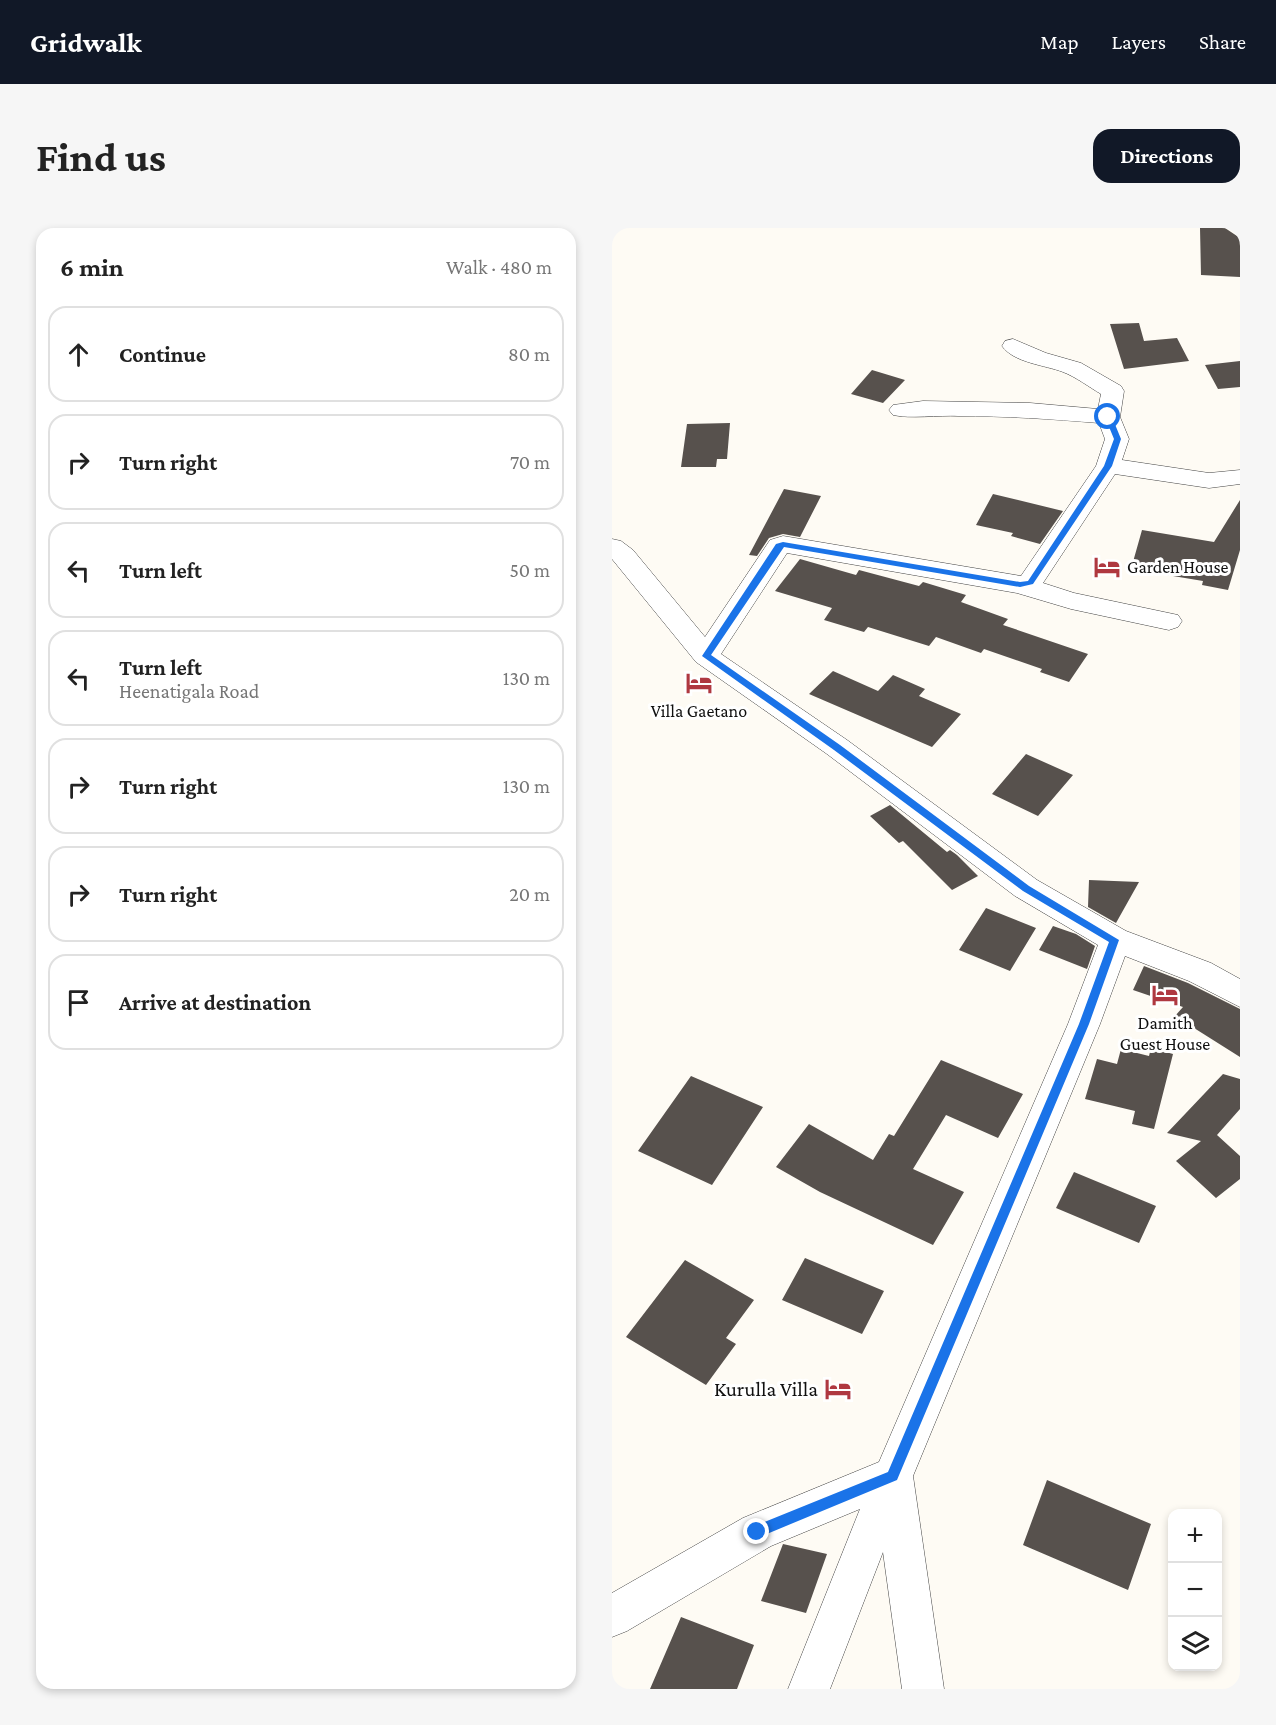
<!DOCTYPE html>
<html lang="en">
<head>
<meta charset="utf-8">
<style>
	:root { --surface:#fff; --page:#f6f6f6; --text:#222; --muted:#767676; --line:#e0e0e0; --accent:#111827 }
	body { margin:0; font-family:"Crimson Pro",serif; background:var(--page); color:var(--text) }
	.controls { position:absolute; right:18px; bottom:18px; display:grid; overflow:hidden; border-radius:12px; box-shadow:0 3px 9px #0003 }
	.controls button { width:54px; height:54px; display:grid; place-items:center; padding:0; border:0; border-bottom:2px solid var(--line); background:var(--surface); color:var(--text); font:30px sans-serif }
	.stop { position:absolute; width:18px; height:18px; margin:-14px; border:4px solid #1a73e8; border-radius:50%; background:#fff }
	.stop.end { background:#1a73e8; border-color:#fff; box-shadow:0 2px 6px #0008 }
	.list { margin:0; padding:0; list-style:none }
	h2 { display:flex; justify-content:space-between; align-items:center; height:78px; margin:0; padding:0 24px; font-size:26px }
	h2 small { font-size:20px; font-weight:400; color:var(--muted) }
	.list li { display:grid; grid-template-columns:39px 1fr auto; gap:18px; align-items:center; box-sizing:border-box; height:96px; margin:0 12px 12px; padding:0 12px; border:2px solid var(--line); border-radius:18px }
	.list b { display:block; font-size:22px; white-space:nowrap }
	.list p { margin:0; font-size:20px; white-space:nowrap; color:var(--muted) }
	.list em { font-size:20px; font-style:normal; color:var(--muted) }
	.icon { flex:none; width:33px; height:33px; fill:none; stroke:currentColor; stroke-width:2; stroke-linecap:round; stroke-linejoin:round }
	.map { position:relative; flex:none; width:628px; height:1461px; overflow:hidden; border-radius:18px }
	header { display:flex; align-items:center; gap:36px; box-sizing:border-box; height:84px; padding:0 30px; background:var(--accent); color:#fff }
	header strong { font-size:28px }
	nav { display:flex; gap:33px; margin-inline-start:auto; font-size:21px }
	.intro { display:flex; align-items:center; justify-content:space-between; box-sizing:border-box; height:144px; padding:0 36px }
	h1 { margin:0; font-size:42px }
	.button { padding:15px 27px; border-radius:18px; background:var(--accent); color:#fff; font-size:21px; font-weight:700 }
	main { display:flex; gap:36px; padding:0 36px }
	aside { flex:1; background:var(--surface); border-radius:18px; box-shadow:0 3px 9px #0003 }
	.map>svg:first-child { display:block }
	.building { fill:#57514d }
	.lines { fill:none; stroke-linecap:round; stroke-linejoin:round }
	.street-casing { stroke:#434343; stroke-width:1 }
	.street { fill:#fff; fill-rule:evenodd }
	.route { fill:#1a73e8 }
	.labels { text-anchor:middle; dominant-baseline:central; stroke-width:6; stroke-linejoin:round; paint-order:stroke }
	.poi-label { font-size:18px; fill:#101010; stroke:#fff }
	.near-poi-label { font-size:21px; fill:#101010; stroke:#fff; text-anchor:end }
</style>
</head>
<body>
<header>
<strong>Gridwalk</strong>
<nav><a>Map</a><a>Layers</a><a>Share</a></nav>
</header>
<div class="intro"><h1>Find us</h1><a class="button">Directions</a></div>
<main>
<aside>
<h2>6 min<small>Walk · 480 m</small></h2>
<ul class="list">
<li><svg class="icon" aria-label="ahead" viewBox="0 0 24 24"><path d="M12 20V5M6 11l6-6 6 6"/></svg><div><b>Continue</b></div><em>80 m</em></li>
<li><svg class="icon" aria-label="right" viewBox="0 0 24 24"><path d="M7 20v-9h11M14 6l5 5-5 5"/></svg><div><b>Turn right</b></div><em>70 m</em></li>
<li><svg class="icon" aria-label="left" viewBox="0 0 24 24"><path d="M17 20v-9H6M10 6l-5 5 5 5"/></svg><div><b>Turn left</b></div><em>50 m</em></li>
<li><svg class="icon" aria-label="left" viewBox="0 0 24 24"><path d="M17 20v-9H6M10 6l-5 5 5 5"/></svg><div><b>Turn left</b><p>Heenatigala Road</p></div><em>130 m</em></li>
<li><svg class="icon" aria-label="right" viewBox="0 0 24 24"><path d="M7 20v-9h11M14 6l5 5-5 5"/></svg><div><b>Turn right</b></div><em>130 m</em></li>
<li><svg class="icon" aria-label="right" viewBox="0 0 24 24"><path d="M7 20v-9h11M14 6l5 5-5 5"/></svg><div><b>Turn right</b></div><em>20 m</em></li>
<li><svg class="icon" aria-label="arrive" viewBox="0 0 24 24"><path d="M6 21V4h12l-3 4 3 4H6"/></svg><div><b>Arrive at destination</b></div></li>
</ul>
</aside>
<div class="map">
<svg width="628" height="1461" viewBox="0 0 628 1461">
	<rect width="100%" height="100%" fill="#fefbf4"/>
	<path class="building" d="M588,0H613L628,10V49L589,47Z
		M527,95L532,113L565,110L577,133L512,141L498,96Z
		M628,133V159L606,161L593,137Z
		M260,142L293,152L271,175L239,166Z
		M118,195L115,231H105L104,239H69L75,196Z
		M172,261L209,268L188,309L171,306L157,310L145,328L137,327Z
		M381,266L451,283L428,316L399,308L401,305L364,297Z
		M628,272V322L616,362L590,357L591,353L519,341L530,302L602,314Z
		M188,331L244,347L247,342L307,358L311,354L354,367L349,374L396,391L391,397L476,426L457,454L428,444L430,441L372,421L369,425L324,409L317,418L256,399L252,404L212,392L220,380L163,363Z
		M221,443L266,463L281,447L313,461L307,468L349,486L320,519L197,466Z
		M414,526L461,547L426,588L380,566Z
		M278,577L335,624L338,622L345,627L366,648L340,662L291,613L287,615L258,588Z
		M477,652L527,654L504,695L476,679Z
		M374,680L424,700L398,743L347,722Z
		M441,698L464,706L483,718L475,741L427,722Z
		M532,738L576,755L628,781V829L563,788L571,779L521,762Z
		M539,820L561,826L542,901L520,896L523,883L473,871L485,831L505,836L509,821L537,828Z
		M329,832L411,866L386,910L334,887L301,941L352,964L321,1017L208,964L164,939L197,896L261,932L277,906L282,908Z
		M611,846L628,851V881L605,907L628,928V951L604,970L564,933L589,913L555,905Z
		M79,848L151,879L100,957L26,923Z
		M462,944L544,978L527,1015L444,980Z
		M193,1030L272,1063L250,1106L170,1072Z
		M73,1032L142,1072L114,1110L124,1116L94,1157L14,1109Z
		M435,1252L539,1296L516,1362L411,1317Z
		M171,1316L215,1326L194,1385L149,1373Z
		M69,1389L142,1417L125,1461H38Z"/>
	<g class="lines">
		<g class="street-casing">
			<path id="street" d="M401,111L434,125L469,135L509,158L512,163L508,189L517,211L510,232L597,245L628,242V256L597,260L503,246L431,355L462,365L566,387L570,393L566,399L557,402L459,381L405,365L175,325L109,426L235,512L425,652L514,703L599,735L628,751V779L577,753L513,728L488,796L301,1248L332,1461H290L271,1324L218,1461H176L248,1281L159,1318L15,1403L0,1409V1365L131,1290L267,1234L456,796L486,717L403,668L215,526L84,434L0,331V311L9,313L21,322L93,409L158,312L171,308L409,348L484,238L493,211L487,195C440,191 393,188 346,188C327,187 298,191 281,187L277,182L281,177L311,173L418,175L486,181L489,166C477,159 464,149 451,144C433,137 402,135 390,118L393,113Z"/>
		</g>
		<use href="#street" class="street"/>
	</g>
	<path class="route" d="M496,187L500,189L509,211L500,238L421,356L408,359L172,319L99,427L228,517L417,658L507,712L477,796L285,1252L145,1310L140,1308L139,1304L140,1299L276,1244L467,796L497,714L411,663L222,522L90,428L164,316L171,314L408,354L416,353L492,238L502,211L493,189Z"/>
	<defs>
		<g id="hotel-bare" transform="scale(2.07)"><path d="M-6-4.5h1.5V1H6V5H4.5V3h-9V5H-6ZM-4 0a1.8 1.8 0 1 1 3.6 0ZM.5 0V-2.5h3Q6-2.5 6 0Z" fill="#af3840" stroke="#fff" stroke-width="2.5" paint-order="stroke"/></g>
	</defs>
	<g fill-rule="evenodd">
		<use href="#hotel-bare" x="495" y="339"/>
		<use href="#hotel-bare" x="87" y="455"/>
		<use href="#hotel-bare" x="553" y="767"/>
		<use href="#hotel-bare" x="226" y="1161"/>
	</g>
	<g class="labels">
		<g class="poi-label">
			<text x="515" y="339" text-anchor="start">Garden House</text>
			<text x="87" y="483">Villa Gaetano</text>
			<text x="553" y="795">Damith<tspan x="553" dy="21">Guest House</tspan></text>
		</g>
		<g class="near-poi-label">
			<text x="206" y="1161">Kurulla Villa</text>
		</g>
	</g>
</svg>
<div class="controls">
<button>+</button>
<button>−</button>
<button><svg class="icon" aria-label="layers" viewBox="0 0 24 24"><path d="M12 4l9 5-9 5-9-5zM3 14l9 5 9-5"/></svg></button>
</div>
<div class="stop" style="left:496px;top:189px"></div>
<div class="stop end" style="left:145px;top:1304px"></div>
</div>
</main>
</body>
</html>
